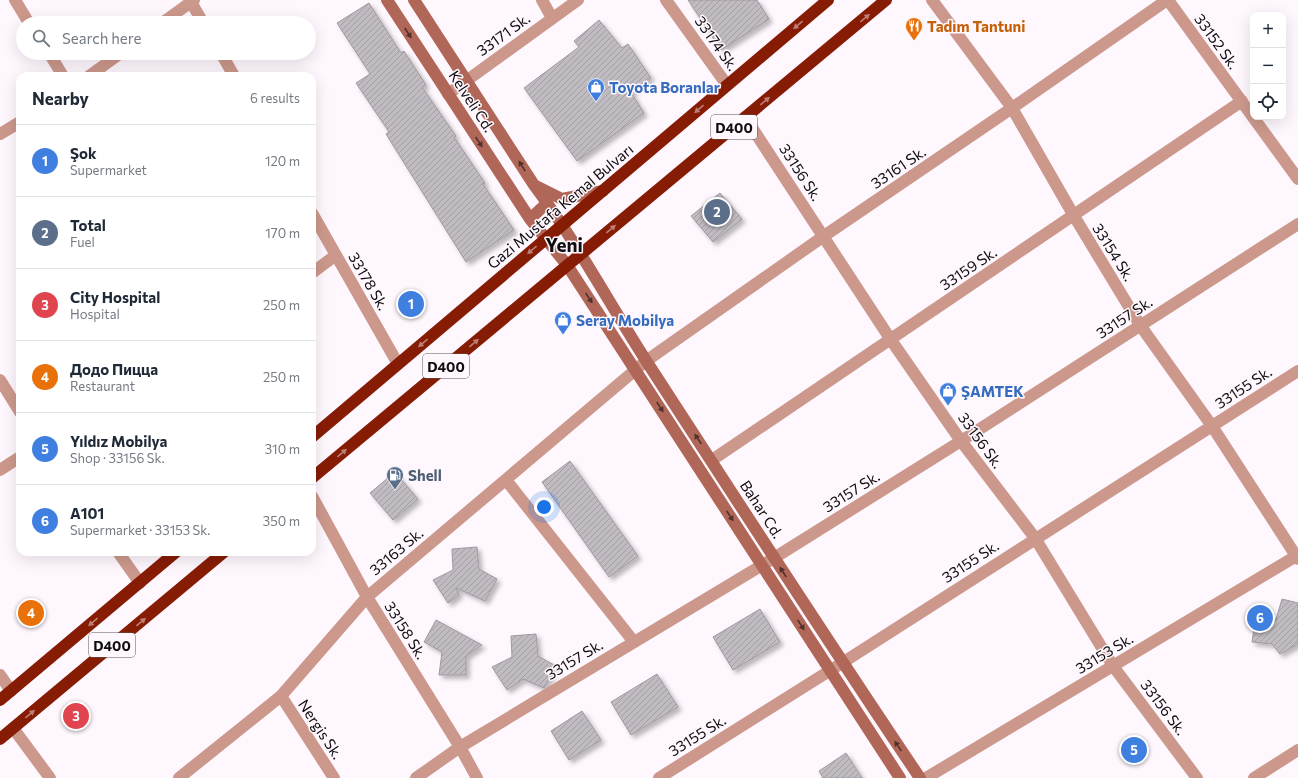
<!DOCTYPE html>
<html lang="en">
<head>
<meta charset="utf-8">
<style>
	:root { --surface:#fff; --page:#f2f2f3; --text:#1f2937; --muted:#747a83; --line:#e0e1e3; --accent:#259047 }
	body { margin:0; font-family:Commissioner,sans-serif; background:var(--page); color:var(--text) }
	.controls { position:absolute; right:12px; top:12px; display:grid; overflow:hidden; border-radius:8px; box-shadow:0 4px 16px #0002 }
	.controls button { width:36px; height:36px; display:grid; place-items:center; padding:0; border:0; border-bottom:1px solid var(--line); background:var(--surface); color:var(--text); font:20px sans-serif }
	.you { position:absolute; left:544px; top:507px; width:14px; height:14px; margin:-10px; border:3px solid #fff; border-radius:50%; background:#1a73e8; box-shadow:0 0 0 6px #1a73e833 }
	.badge { display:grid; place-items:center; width:26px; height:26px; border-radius:50%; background:var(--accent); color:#fff; font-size:13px; font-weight:700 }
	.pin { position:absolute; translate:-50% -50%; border:2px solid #fff; box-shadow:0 1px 4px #0006 }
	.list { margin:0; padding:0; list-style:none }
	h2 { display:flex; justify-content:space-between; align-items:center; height:52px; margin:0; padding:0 16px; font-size:17px }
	h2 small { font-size:13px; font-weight:400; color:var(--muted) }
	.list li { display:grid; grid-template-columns:26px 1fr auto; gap:12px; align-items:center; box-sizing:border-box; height:72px; padding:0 16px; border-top:1px solid var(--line) }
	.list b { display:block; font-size:15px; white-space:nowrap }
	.list p { margin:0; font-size:13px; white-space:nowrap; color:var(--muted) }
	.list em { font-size:13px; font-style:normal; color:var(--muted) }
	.icon { flex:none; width:22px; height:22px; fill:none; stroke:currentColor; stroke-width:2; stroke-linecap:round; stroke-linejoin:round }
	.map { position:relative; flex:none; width:1298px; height:778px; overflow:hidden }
	.search { position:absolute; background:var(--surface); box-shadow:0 4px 16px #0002; left:16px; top:16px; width:300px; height:44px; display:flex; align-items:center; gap:10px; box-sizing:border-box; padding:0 14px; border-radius:22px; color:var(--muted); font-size:15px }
	.panel { position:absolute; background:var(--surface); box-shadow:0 4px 16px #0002; left:16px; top:72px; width:300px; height:484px; border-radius:12px }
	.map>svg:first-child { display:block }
	.building { fill:url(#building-hatch); stroke:#9f98a0; filter:url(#shadow) }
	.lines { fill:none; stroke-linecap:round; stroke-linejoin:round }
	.street { stroke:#cc988c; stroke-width:12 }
	.secondary { stroke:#b16757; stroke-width:12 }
	.highway { stroke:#871c05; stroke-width:12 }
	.oneway { fill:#bd7f75 }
	.oneway2 { fill:#50312c }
	.labels { text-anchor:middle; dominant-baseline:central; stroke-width:3; stroke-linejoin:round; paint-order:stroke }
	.shield { fill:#fef8fe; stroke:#575457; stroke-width:1 }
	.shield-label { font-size:14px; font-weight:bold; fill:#0f0d10 }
	.food-label { font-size:15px; font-weight:bold; fill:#c56008; stroke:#fef8fe; text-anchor:start }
	.street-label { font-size:15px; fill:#0f0d10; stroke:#fef8fe }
	.shop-label { font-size:15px; font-weight:bold; fill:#366cbe; stroke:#fef8fe; text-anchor:start }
	.service-label { font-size:15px; font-weight:bold; fill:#4e5e75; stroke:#fef8fe; text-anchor:start }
	.district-label { font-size:19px; font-weight:bold; fill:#0f0d10; stroke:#fef8fe }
</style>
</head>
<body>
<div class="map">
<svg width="1298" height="778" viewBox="0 0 1298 778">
	<defs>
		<pattern id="building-hatch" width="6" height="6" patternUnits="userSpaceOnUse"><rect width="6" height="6" fill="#c0bac1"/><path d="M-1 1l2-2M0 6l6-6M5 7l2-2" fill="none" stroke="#a49fa5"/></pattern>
		<filter id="shadow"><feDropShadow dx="3.5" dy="3.5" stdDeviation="2" flood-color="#0004"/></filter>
	</defs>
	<rect width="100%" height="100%" fill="#fef8fe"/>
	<path class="building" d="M688,0H757L769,19L721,50Z
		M369,3L401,53L404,51L426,85L422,87L456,136L454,137L485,183L483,184L514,230L466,262L386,134L389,132L356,83L370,74L337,23Z
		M599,20L622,48L628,44L651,78L631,92L644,113L577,161L524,88L579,47L574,41Z
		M720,193L742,219L713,242L691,216Z
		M570,461L638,556L609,577L542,482Z
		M395,472L418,499L393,520L370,493Z
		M477,547L479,569L497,579L485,601L456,588L459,595L448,603L433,580L453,570L452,549Z
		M1282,599L1298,603V644L1280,654L1272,644L1252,642L1256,615L1276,619Z
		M760,609L780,642L733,670L713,637Z
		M436,620L482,645L466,656V675H439L442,652L424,642Z
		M536,634L538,656L556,666L544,688L523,679L507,690L492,667L512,657L511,636Z
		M657,674L678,707L631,735L611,702Z
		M582,711L601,740L569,760L551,731Z
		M846,753L862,778H823L819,771Z"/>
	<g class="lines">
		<path class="street" d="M15,0L29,23
			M190,0L203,23
			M542,0L552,18
			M666,0L727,85
			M932,0L1012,108L1074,216L1140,325L1212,426L1298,559
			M1168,0L1298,179
			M162,23L194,0
			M49,53L63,76
			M221,53L234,76
			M89,76L121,53
			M448,94L578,0
			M745,117L891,340L961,441L1035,538L1113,666L1197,778
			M0,134L20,122
			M312,213L398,364
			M312,273L336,255
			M0,380L20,412
			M712,460L1242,101
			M0,470L20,457
			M506,480L634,642
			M312,496L367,597L460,747L477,778
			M118,552L140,583
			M0,675L11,691
			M281,696L334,778
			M13,728L50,778
			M179,778L281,696L367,597L646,361L824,236L1012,108L1167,0
			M416,778L460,747L774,558L961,441L1298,224
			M659,778L842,663L1298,371
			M926,778L1298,555
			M1254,778L1298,750"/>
		<path class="secondary" d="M387,0L530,219L567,265L900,778
			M414,0L534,185L562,199L603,191
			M534,185C576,241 609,303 647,362C737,501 827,640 920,778
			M530,219L547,203"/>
		<path class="highway" d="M312,437L828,0
			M312,478L886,0
			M0,700L176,552
			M0,739L224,552"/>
	</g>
	<defs><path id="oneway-solid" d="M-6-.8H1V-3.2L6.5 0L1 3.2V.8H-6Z"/></defs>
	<g class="oneway">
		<use href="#oneway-solid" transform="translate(865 18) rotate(-40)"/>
		<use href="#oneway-solid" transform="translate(798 25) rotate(140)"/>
		<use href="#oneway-solid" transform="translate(765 101) rotate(-40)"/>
		<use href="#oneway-solid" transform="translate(699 109) rotate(139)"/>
		<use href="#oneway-solid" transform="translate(611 229) rotate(-40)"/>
		<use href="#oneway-solid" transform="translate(532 250) rotate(140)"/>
		<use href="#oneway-solid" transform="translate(423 343) rotate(140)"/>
		<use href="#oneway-solid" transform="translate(474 343) rotate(-40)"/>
		<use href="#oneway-solid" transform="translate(342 453) rotate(-40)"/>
		<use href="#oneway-solid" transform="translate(93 622) rotate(140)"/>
		<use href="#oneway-solid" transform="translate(141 622) rotate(-40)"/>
		<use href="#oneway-solid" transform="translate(30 714) rotate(-40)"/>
	</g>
	<g class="oneway2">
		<use href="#oneway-solid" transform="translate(408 33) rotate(57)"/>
		<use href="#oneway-solid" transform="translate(479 142) rotate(56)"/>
		<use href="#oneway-solid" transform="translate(522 166) rotate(-122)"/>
		<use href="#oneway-solid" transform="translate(589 298) rotate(57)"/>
		<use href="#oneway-solid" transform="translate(660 407) rotate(57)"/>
		<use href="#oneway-solid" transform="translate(698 439) rotate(-124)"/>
		<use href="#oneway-solid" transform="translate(730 516) rotate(57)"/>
		<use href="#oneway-solid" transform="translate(783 572) rotate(-123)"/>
		<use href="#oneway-solid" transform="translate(801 625) rotate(57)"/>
		<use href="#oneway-solid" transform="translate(898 746) rotate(-124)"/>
	</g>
	<defs>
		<g id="restaurant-pin" transform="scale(0.9)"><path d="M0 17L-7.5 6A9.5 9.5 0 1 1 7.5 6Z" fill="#e8710a" stroke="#fef8fe"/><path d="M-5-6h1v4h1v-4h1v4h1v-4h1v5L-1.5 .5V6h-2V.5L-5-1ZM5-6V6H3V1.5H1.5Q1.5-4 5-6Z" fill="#fff"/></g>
		<g id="shop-pin" transform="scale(0.9)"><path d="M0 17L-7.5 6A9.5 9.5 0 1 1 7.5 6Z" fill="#3f7fe0" stroke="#fef8fe"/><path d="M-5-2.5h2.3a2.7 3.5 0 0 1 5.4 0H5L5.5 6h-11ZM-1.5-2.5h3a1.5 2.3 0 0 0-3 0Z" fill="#fff"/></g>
		<g id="fuel-pin" transform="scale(0.9)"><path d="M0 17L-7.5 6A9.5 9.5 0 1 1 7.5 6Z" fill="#5c6f8a" stroke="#fef8fe"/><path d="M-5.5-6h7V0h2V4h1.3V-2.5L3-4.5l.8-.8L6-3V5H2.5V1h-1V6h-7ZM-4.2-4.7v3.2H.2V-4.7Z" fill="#fff"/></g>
	</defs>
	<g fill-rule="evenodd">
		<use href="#restaurant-pin" x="914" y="26"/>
		<use href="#shop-pin" x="596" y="87"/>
		<use href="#shop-pin" x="563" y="320"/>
		<use href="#shop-pin" x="948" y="391"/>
		<use href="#fuel-pin" x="395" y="475"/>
	</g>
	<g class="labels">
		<g class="shield">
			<rect x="711" y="115" width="46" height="24" rx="3"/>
			<rect x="423" y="354" width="46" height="24" rx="3"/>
			<rect x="89" y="633" width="46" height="24" rx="3"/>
		</g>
		<g class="shield-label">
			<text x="734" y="127">D400</text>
			<text x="446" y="366">D400</text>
			<text x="112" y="645">D400</text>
		</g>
		<g class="food-label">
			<text x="927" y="26">Tadım Tantuni</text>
		</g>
		<g class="street-label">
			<text transform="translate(503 34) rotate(-36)">33171 Sk.</text>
			<text transform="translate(1217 41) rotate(54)">33152 Sk.</text>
			<text transform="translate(717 43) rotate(55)">33174 Sk.</text>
			<text transform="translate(472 101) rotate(57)">Kelveli Cd.</text>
			<text transform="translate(898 167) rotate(-34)">33161 Sk.</text>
			<text transform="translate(801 172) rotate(57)">33156 Sk.</text>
			<text transform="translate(560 206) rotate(-40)">Gazi Mustafa Kemal Bulvarı</text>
			<text transform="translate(1114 252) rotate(58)">33154 Sk.</text>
			<text transform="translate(968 268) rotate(-34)">33159 Sk.</text>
			<text transform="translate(369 281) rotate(60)">33178 Sk.</text>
			<text transform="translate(1124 317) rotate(-33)">33157 Sk.</text>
			<text transform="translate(1243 387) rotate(-33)">33155 Sk.</text>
			<text transform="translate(981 440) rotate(54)">33156 Sk.</text>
			<text transform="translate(851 491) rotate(-32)">33157 Sk.</text>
			<text transform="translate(762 509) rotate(57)">Bahar Cd.</text>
			<text transform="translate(396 551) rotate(-40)">33163 Sk.</text>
			<text transform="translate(970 561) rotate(-33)">33155 Sk.</text>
			<text transform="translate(406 630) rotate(58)">33158 Sk.</text>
			<text transform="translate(1104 653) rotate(-31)">33153 Sk.</text>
			<text transform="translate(574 659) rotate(-31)">33157 Sk.</text>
			<text transform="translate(1164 707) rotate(53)">33156 Sk.</text>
			<text transform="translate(321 729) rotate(57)">Nergis Sk.</text>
			<text transform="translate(697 735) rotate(-32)">33155 Sk.</text>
		</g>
		<g class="shop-label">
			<text x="609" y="87">Toyota Boranlar</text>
			<text x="576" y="320">Seray Mobilya</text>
			<text x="961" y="391">ŞAMTEK</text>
		</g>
		<g class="service-label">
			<text x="408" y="475">Shell</text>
		</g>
		<g class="district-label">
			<text x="564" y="244">Yeni</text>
		</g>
	</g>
</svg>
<div class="controls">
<button>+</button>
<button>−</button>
<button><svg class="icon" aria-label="locate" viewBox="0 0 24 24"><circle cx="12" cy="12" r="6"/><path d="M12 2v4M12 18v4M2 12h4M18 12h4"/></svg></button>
</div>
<div class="you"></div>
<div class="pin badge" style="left:411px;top:304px;background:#3f7fe0">1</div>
<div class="pin badge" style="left:717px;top:212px;background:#5c6f8a">2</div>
<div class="pin badge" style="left:76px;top:716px;background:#e0444e">3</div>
<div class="pin badge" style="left:31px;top:613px;background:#e8710a">4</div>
<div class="pin badge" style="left:1134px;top:750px;background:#3f7fe0">5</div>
<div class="pin badge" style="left:1260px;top:618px;background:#3f7fe0">6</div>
<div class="search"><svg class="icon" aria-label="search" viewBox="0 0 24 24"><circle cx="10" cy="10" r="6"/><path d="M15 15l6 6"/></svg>Search here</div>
<section class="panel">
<h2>Nearby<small>6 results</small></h2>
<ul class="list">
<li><span class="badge" style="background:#3f7fe0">1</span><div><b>Şok</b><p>Supermarket</p></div><em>120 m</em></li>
<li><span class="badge" style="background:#5c6f8a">2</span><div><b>Total</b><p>Fuel</p></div><em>170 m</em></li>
<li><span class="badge" style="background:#e0444e">3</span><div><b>City Hospital</b><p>Hospital</p></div><em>250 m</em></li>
<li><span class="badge" style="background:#e8710a">4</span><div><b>Додо Пицца</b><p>Restaurant</p></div><em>250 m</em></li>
<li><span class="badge" style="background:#3f7fe0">5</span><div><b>Yıldız Mobilya</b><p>Shop · 33156 Sk.</p></div><em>310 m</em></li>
<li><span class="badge" style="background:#3f7fe0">6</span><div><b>A101</b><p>Supermarket · 33153 Sk.</p></div><em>350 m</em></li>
</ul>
</section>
</div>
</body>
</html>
